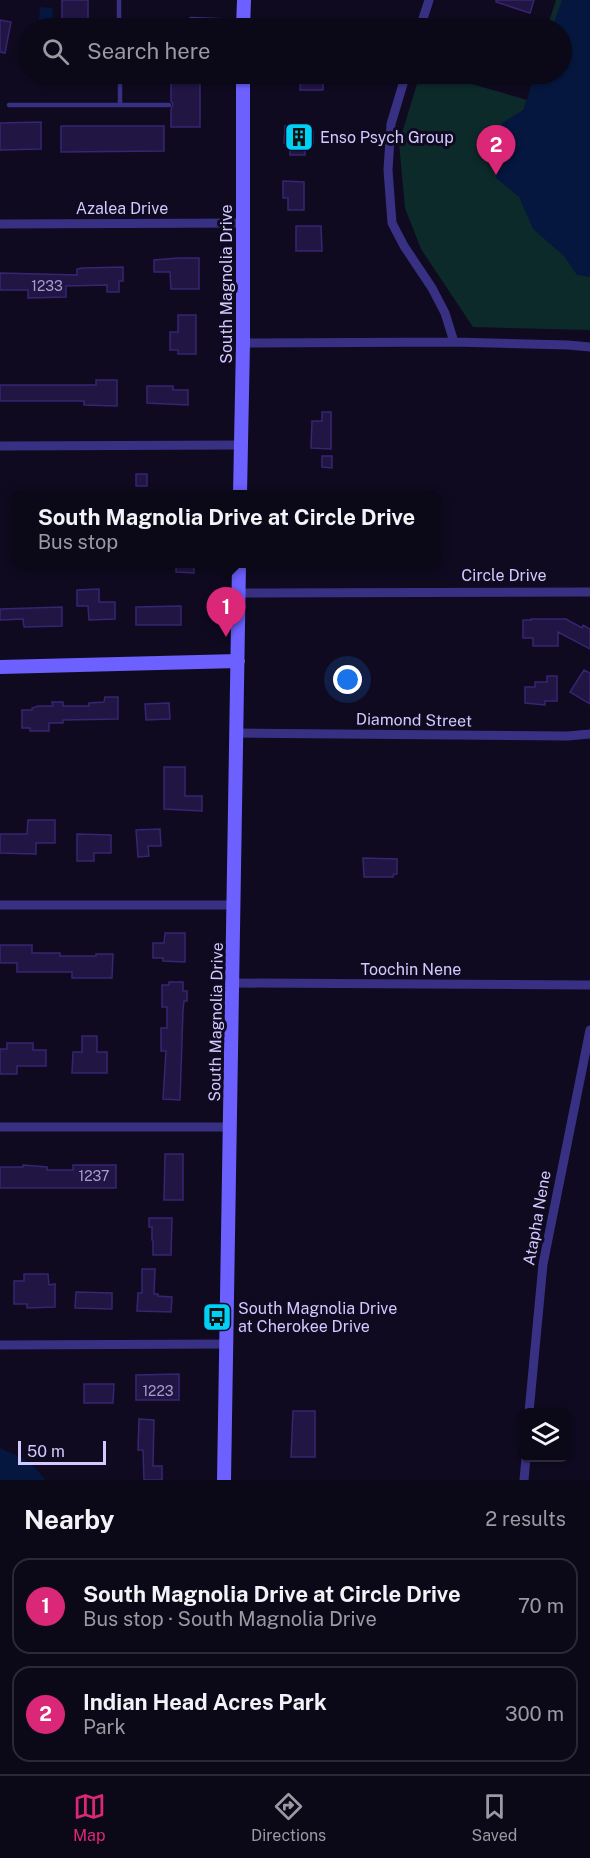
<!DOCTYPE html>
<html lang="en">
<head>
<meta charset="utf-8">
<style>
	:root { --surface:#0b0818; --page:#191625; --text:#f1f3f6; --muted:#9a9aa2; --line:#2b2937; --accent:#db2777 }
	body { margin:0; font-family:"Public Sans",sans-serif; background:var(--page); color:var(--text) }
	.controls { position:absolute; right:18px; bottom:18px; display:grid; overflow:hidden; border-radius:12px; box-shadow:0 2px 4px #0004 }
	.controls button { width:54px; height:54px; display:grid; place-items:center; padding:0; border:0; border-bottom:2px solid var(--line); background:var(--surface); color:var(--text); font:30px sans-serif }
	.scale { position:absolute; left:18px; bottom:15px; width:88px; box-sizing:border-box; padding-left:6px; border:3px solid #d2c9ff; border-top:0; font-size:16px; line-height:21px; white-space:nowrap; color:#d2c9ff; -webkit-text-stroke:4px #0f0a20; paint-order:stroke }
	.you { position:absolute; left:348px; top:680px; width:21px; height:21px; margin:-15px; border:4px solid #fff; border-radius:50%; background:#1a73e8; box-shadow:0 0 0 9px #1a73e833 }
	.badge { display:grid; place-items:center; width:39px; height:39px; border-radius:50%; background:var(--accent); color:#fff; font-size:20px; font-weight:700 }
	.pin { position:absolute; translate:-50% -50px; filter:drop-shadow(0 2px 3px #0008) }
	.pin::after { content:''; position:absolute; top:32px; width:21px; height:18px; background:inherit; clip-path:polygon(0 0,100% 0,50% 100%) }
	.popup { position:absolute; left:12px; top:490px; width:429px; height:78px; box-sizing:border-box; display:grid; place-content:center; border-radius:12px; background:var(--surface); filter:drop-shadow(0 2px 4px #0005); font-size:20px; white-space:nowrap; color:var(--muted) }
	.popup b { font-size:22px; color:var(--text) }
	.popup::after { content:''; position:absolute; left:50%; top:100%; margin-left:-12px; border:12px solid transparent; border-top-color:var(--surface) }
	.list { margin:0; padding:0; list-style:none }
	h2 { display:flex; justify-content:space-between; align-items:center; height:78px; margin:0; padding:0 24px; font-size:26px }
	h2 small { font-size:20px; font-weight:400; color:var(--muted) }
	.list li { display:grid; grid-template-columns:39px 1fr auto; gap:18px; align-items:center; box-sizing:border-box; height:96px; margin:0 12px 12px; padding:0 12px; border:2px solid var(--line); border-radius:18px }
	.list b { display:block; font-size:22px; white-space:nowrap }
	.list p { margin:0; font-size:20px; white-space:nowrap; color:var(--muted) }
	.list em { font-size:20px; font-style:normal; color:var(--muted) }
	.icon { flex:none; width:33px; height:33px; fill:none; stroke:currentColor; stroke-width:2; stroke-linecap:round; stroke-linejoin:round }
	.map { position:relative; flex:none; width:590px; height:1480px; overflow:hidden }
	.search { position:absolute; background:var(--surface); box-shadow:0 2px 4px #0004; left:18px; right:18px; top:18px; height:66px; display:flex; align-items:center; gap:15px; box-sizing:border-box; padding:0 21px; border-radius:33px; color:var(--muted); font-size:22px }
	.sheet { height:294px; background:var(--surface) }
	nav { display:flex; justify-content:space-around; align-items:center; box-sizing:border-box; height:84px; border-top:2px solid var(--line); background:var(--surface); font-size:16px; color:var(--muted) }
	nav a { display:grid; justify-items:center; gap:3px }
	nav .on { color:var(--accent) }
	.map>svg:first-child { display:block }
	.green { fill:#0d2a2a }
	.water { fill:#05173f }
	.building { fill:#201543; stroke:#372571; stroke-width:1.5 }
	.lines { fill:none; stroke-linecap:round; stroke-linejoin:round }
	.lane { stroke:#383183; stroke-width:4.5 }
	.street { stroke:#383183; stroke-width:9 }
	.secondary { stroke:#6c60ff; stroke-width:14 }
	.labels { text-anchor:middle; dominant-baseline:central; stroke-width:6; stroke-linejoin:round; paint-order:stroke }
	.number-label { font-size:14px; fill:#a69cd0 }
	.poi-label { font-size:16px; fill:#d2c9ff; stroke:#0f0a20; text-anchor:start }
	.street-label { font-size:16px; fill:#d2c9ff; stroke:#0f0a20 }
</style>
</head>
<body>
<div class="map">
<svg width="590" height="1480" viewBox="0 0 590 1480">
	<rect width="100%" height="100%" fill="#0f0a20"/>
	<path class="green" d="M556,0H590V330L473,327L421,249L405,208L399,143L420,74H437L527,100L535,74H562V28H547Z"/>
	<path class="water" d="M562,0H590V277L577,275L564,256L533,229L519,197L496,178L494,152L502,123L523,110L536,74H562V28H552Z
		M40,7L52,8L54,28H38Z
		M0,1448C18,1456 34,1462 45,1480H0Z"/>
	<path class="building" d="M62,0H88V28H62Z
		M496,0H534L530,13L496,2Z
		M0,20L11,22L5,53L0,52Z
		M171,74H200V127H171V109L173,104L171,101Z
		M301,74H323V90H300Z
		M41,122V149L0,150V123Z
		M61,126H164V151L61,152Z
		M285,126L305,127V131H313V143H305V155H290V143H284Z
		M283,181L304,182V210H288V198H283Z
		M296,226H321L322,251H296Z
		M178,258H199V289H171L170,272H154V260Z
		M123,267V281H119V292H107V285L66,286V297L28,298V290H0V273L77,275V269L82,268Z
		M178,315H196V354H178V350H170V332H178Z
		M96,380H117V406L84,405V401H0V385H96Z
		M147,386H173V390H188V405L147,403Z
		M322,412H331V449L311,448L312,421H322Z
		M322,456H332V468L322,467Z
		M136,474H147V486H136Z
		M176,564H194V573L176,572Z
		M99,589V602H115V619L89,620L88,606H77V590Z
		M181,606V625H136V607Z
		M62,607V626L24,627L23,619L0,620V609Z
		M531,619H566L582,628L583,625L590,629V649L558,632V646H533V638H523V620H531Z
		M584,670L590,673V704L570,692Z
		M547,676H557V701H545V705L525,703V687H535V682H547Z
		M105,697H118V719L63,720V723H49V731H30V728H22V710H32V708L38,706H53L52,702H63V706H89V703L104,702Z
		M169,703L170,719L146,720L145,704Z
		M164,767H185V796H202V811L164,809Z
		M28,820H55V843H36V854L0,853V834H27Z
		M160,829L161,846H148L149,856L138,857L136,830Z
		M77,834L111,835V853H94V861H77Z
		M363,858L397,859V874H394L393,877H364Z
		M165,933H185V962L163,961V958H153V943H164Z
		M0,945H32V953H60V956H96V954H113L112,978H72V972H17V963H0Z
		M169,982H183V991H187V1001H184L183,1010L180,1100L163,1099L166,1051H161V1028H167V1007H162V985H169Z
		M82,1036H97V1052H107V1073H72L73,1052H82Z
		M7,1043H33V1050H46V1066H17V1074H0V1049H7Z
		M165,1154H183V1200H164Z
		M23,1165L47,1167V1170H73V1165H116V1188H0V1167H23Z
		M149,1218H172L171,1255H153V1241L152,1240V1227H149Z
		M142,1269H155L154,1294H158V1296L172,1297L171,1312L137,1311L138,1293H142Z
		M24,1274H48L49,1285L55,1284V1307L27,1308V1304H14V1281H24Z
		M76,1292L112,1293V1309L75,1308Z
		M179,1374V1400H136V1375Z
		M84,1384H114L113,1403H84Z
		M293,1411H315V1457H291Z
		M139,1419L154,1420L153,1466H162V1480H144L143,1450H138Z"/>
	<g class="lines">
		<path class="lane" d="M119,0V28
			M191,19L242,21
			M120,74V105
			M9,105H169"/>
		<path class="street" d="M420,28L429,0
			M406,74L391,124L388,170L392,223L404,246L432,288L445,313L454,342
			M0,224L244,223
			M243,343L454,342L568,345L590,347
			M0,446L240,445
			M239,593L590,592
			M237,733L568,736L590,734
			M0,905H233
			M233,983L590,985
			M0,1127H231
			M0,1345L227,1344
			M529,1412L543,1264L590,1030
			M524,1480L526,1458"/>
		<path class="secondary" d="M243,28L244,0
			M240,494L243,343V74
			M0,667L238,661
			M224,1480L239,564"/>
	</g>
	<defs>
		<g id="building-square" transform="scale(1.5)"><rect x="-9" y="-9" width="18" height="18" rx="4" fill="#00d1f4" stroke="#0f0a20"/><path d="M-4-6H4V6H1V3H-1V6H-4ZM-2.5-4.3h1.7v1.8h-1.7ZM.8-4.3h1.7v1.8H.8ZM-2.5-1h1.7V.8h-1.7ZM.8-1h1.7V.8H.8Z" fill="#111"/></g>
		<g id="bus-square" transform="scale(1.5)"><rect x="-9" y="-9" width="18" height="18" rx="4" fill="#00d1f4" stroke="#0f0a20"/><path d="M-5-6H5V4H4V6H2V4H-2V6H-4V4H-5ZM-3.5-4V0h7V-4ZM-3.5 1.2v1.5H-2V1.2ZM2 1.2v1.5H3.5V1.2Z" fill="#111"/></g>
	</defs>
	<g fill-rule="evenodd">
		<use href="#building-square" x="299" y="137"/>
		<use href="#bus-square" x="217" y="1317"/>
	</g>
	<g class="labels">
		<g class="number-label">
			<text x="47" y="286">1233</text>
			<text x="94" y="1176">1237</text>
			<text x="158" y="1391">1223</text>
		</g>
		<g class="poi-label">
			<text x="320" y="137">Enso Psych Group</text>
			<text x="238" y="1308">South Magnolia Drive<tspan x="238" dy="18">at Cherokee Drive</tspan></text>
		</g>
		<g class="street-label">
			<text x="122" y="208">Azalea Drive</text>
			<text transform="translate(226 284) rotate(-90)">South Magnolia Drive</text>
			<text x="504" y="575">Circle Drive</text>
			<text transform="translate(414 720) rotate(1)">Diamond Street</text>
			<text x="411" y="969">Toochin Nene</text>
			<text transform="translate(216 1022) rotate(-89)">South Magnolia Drive</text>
			<text transform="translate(537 1218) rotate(-80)">Atapha Nene</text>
		</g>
	</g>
</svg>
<div class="controls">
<button><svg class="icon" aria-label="layers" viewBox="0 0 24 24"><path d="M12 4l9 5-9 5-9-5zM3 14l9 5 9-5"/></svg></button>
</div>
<div class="scale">50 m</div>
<div class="you"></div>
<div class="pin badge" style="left:226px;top:637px">1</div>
<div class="popup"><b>South Magnolia Drive at Circle Drive</b>Bus stop</div>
<div class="pin badge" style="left:496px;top:175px">2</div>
<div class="search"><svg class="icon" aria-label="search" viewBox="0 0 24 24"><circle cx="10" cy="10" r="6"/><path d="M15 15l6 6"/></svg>Search here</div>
</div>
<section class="sheet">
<h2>Nearby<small>2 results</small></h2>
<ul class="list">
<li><span class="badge">1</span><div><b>South Magnolia Drive at Circle Drive</b><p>Bus stop · South Magnolia Drive</p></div><em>70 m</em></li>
<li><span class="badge">2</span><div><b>Indian Head Acres Park</b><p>Park</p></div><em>300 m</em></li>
</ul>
</section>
<nav>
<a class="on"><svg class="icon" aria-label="map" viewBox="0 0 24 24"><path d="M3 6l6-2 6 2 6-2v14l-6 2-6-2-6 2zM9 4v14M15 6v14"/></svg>Map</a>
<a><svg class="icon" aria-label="directions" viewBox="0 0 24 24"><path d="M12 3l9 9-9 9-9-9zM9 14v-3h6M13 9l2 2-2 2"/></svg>Directions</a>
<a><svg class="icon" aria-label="saved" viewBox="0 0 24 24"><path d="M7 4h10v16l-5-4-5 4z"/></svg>Saved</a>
</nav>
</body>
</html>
